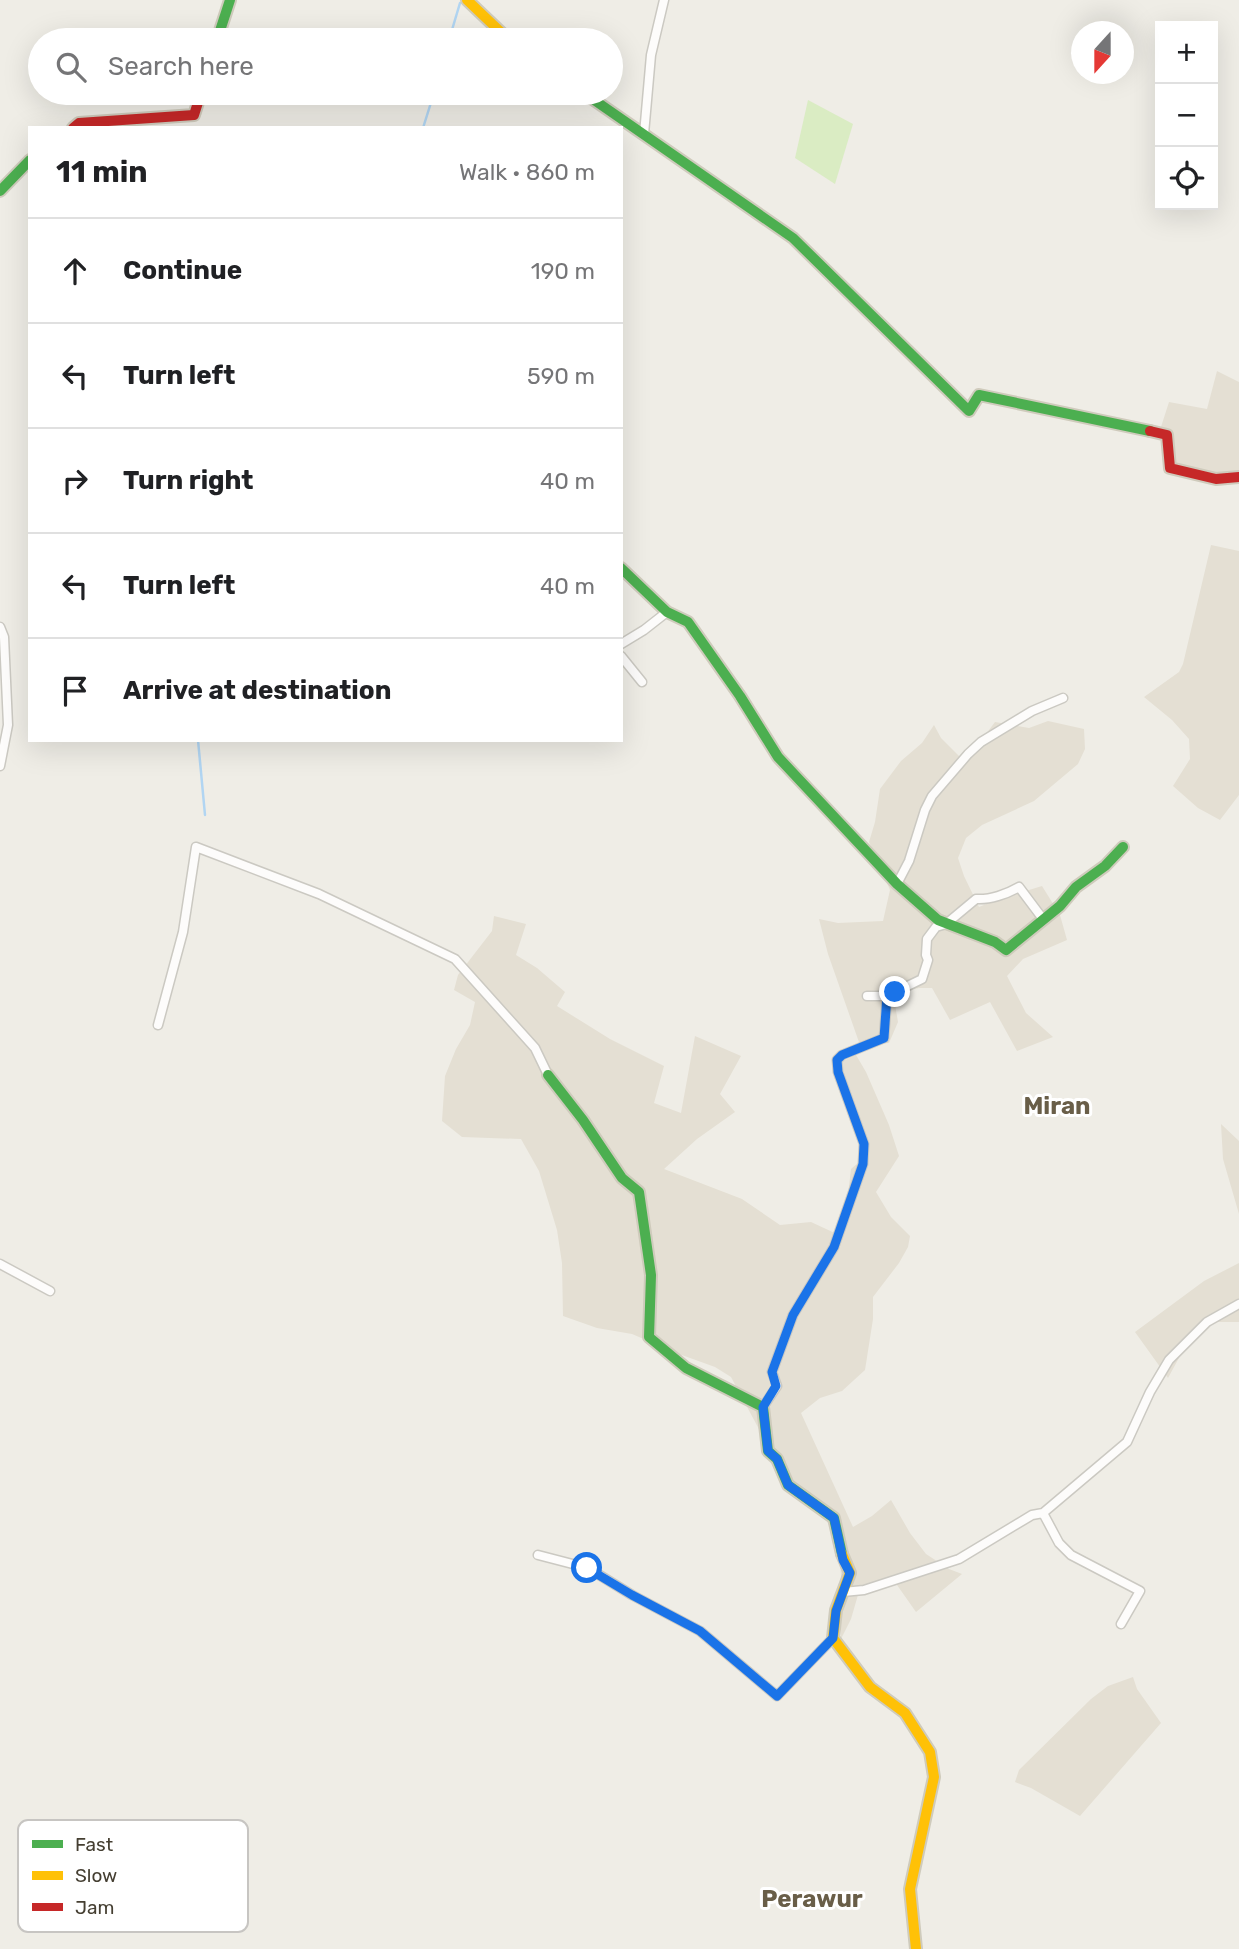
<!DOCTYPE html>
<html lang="en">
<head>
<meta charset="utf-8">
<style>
	:root { --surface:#fff; --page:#f6f6f6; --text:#202124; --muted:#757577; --line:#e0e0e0 }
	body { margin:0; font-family:Rubik,sans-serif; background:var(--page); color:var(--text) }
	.controls { position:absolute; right:21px; top:21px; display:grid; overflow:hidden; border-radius:0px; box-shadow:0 7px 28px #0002 }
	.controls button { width:63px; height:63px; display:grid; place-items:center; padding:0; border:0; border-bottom:2px solid var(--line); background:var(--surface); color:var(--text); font:35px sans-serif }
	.compass { position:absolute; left:1071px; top:21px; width:63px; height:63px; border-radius:50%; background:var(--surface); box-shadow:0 7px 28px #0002; rotate:201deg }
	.stop { position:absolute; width:21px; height:21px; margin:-16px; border:5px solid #1a73e8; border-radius:50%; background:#fff }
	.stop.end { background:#1a73e8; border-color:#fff; box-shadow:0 2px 7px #0008 }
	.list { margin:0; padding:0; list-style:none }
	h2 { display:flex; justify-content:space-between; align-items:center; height:91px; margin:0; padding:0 28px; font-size:30px }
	h2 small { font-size:23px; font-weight:400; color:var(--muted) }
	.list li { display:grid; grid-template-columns:46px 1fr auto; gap:21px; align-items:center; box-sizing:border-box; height:105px; padding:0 28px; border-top:2px solid var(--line) }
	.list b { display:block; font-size:26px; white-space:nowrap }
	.list em { font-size:23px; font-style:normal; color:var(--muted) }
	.icon { flex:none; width:38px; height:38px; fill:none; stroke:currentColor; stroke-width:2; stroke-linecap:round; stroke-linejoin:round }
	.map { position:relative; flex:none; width:1239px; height:1949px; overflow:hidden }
	.search { position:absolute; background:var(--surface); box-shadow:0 7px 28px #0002; left:28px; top:28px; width:595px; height:77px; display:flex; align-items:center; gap:18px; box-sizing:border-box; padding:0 24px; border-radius:38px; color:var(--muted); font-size:26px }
	.panel { position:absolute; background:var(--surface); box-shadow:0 7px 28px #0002; left:28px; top:126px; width:595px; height:616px; border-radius:0px }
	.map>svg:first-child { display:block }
	.residential { fill:#e4dfd3 }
	.green { fill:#daecc3 }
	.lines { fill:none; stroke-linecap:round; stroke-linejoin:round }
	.stream { stroke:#b1d5f2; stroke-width:2.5 }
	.street-casing { stroke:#cbc9c2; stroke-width:11 }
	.fast-casing { stroke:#cfcbbc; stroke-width:14 }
	.slow-casing { stroke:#cfcbbc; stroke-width:14 }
	.jam-casing { stroke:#cfcbbc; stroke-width:14 }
	.street { stroke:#fdfcfb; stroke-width:8 }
	.fast { stroke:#4caf50; stroke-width:10 }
	.slow { stroke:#ffc107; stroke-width:10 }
	.jam { stroke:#c62828; stroke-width:10 }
	.route { stroke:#1a73e8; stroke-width:9 }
	.labels { text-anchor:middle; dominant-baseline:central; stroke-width:6; stroke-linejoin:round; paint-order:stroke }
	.quarter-label { font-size:24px; font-weight:bold; fill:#695e48; stroke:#fff }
	.key { fill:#fff; stroke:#c7c5c2; stroke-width:2 }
	.key-label { font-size:19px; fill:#453f32 }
</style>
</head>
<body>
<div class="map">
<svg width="1239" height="1949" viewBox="0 0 1239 1949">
	<rect width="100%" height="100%" fill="#efede6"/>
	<path class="residential" d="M1217,371L1239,382V482L1215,484L1164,473L1160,430L1169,402L1207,409Z
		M1211,545L1239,551V795L1220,820L1198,808L1173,786L1190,759L1189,739L1172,720L1144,697L1179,672L1183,664Z
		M1048,721L1084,729L1085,749L1078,764L1034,801L982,825L966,838L958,858L964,876L979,907L996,900L1042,886L1060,915L1067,940L1023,959L1007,976L1026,1013L1053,1037L1017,1051L990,1002L950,1020L932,988H919L893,993L898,1022L889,1043L860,1045L828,954L819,919L838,923L883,921L890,890L869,842L875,822L880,789L901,761L922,743L934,725L941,738L961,758L980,742L995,722L1029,728Z
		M494,916L526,924L516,955L537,968L565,992L557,1006L610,1039L664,1066L654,1103L681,1113L695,1036L741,1056L720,1094L735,1112L697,1139L664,1169L742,1199L780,1225L811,1222L839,1235L845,1220L851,1169L867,1155L856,1128L854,1100L835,1065L856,1055L866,1072L889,1125L899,1156L876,1192L891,1217L910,1236L908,1247L899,1263L873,1297V1319L865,1370L842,1391L820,1398L801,1413L853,1527L872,1516L891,1500L910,1533L926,1554L949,1569L962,1574L916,1612L897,1585L883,1584L860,1588L851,1619L841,1639V1574L838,1547L827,1521L800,1494L768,1446L731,1377L715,1367L679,1354L632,1334L597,1328L563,1316L562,1263L557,1230L539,1171L521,1139L462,1137L442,1121L445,1076L456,1049L470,1025L475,1002L454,990L458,975L492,931Z
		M1221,1124L1239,1141V1214L1223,1159Z
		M1239,1263V1322H1211L1186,1345L1168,1378L1135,1332L1204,1281Z
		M1133,1677L1137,1689L1161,1723L1080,1816L1031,1788L1015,1782L1019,1770L1091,1699L1108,1686Z"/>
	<path class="green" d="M808,100L853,124L835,184L795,158Z"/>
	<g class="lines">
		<path class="stream" d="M449,40L460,3
			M423,128L434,93
			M198,740L205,815"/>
		<g class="street-casing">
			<path id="street" d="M644,134L651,55L664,0
				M0,627L4,637L8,725L0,766
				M621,644L644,630L667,612
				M621,656L642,682
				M897,884L909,861L925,810L932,796L968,754L981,742L1032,711L1063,698
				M867,996H887L922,979L928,960L926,955L927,939L936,927L946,924L976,899C990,900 1007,894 1019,887L1043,919
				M158,1025L183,932L196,847L319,894L455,959L535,1048L548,1075
				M0,1264L50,1291
				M763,1407L777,1386L772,1372L793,1315L834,1247L863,1164L864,1144L838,1072L837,1060L842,1055L884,1038L887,996
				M1043,1513L1059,1543L1071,1555L1140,1591L1121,1624
				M538,1555L588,1568L632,1595L700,1631L777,1696L833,1638
				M843,1592L864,1590L959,1559L1032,1515L1043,1513L1127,1442L1150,1392L1169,1360L1207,1322L1239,1304"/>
		</g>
		<g class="fast-casing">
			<path id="fast" d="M217,40L230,0
				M584,93L793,238L969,411L979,395L1150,431
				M0,191L30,160
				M621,568L667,612L688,622L740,696L778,757L897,884L938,920L995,942L1006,950L1060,906L1076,887L1105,866L1123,847
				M548,1075L583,1120L622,1178L639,1192L651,1275L649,1337L686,1368L763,1407L768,1451L777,1459L788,1485L834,1518L842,1554"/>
		</g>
		<g class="slow-casing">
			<path id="slow" d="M467,0L509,40
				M842,1554L850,1573L836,1610L833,1638L870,1687L905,1713L930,1752L934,1777L910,1889L916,1949"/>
		</g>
		<g class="jam-casing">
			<path id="jam" d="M73,128L79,123L194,115L201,93
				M1150,431L1167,435L1170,468L1216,479L1239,477"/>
		</g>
		<use href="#street" class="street"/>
		<use href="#fast" class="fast"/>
		<use href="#slow" class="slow"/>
		<use href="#jam" class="jam"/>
	</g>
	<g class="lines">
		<path class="route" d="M587,1568L632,1595L700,1631L777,1696L833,1638L836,1611L850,1573L843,1560L834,1518L788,1485L777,1459L768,1451L763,1407L776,1386L772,1372L793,1315L834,1247L863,1164L864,1144L838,1072L837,1060L842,1055L884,1038L887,996L895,992"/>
	</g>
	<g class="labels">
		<g class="quarter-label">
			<text x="1057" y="1106">Miran</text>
			<text x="812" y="1899">Perawur</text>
		</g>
	</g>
	<rect x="18" y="1820" width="230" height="112" rx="10" class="key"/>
	<rect x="32" y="1840" width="31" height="8" fill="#4caf50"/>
	<rect x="32" y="1871" width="31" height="9" fill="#ffc107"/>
	<rect x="32" y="1903" width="31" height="8" fill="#c62828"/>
	<g class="key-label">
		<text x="75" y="1851">Fast</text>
		<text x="75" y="1882">Slow</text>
		<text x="75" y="1914">Jam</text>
	</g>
</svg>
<div class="controls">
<button>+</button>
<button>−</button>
<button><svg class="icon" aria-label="locate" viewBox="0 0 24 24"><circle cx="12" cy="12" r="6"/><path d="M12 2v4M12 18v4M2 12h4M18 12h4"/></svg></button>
</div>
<svg class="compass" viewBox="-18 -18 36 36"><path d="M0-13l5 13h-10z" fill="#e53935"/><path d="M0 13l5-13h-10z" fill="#757577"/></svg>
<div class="stop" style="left:587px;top:1568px"></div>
<div class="stop end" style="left:895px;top:992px"></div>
<div class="search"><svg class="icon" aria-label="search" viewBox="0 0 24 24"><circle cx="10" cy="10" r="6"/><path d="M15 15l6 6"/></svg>Search here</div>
<section class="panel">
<h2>11 min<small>Walk · 860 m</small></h2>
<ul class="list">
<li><svg class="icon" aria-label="ahead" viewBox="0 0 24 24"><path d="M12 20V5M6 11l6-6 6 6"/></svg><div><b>Continue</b></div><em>190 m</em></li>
<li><svg class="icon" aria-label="left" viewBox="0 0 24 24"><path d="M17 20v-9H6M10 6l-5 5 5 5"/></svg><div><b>Turn left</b></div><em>590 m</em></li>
<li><svg class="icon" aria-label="right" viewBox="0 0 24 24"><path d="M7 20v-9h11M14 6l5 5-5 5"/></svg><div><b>Turn right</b></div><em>40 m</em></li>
<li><svg class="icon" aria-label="left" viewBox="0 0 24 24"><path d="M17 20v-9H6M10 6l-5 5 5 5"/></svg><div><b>Turn left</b></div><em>40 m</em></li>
<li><svg class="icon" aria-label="arrive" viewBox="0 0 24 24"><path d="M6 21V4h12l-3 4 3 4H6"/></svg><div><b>Arrive at destination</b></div></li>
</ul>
</section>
</div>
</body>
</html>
